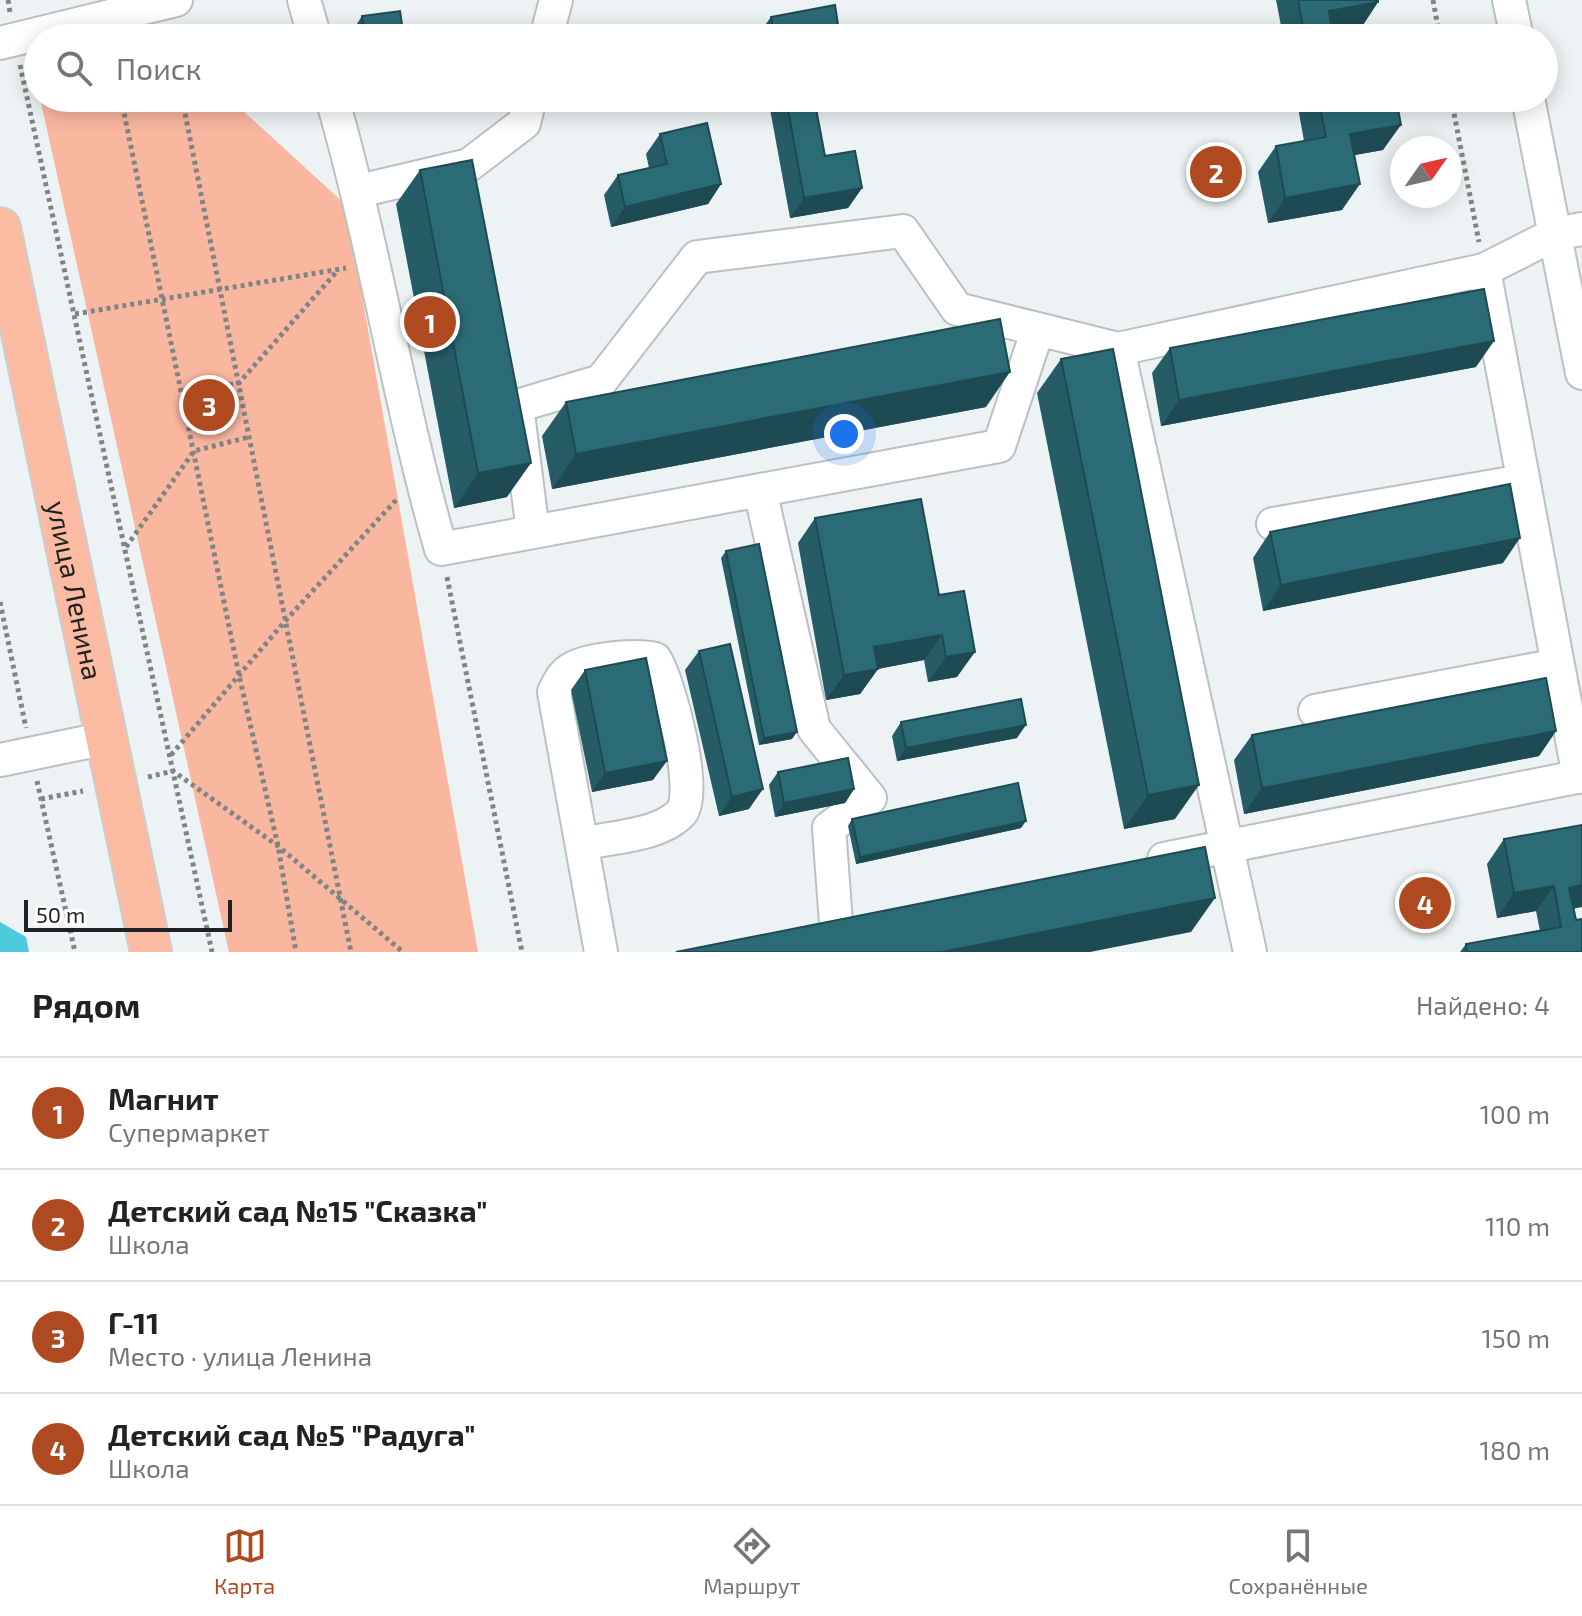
<!DOCTYPE html>
<html lang="ru">
<head>
<meta charset="utf-8">
<style>
	:root { --surface:#fff; --page:#f6f6f6; --text:#222; --muted:#767676; --line:#e0e0e0; --accent:#af491f }
	body { margin:0; font-family:"Exo 2",sans-serif; background:var(--page); color:var(--text) }
	.compass { position:absolute; left:1390px; top:136px; width:72px; height:72px; border-radius:50%; background:var(--surface); box-shadow:0 4px 20px #0003; rotate:56deg }
	.scale { position:absolute; left:24px; bottom:20px; width:208px; box-sizing:border-box; padding-left:8px; border:4px solid #1e2021; border-top:0; font-size:22px; line-height:28px; white-space:nowrap; color:#1e2021; -webkit-text-stroke:6px #fff; paint-order:stroke }
	.you { position:absolute; left:844px; top:434px; width:28px; height:28px; margin:-20px; border:6px solid #fff; border-radius:50%; background:#1a73e8; box-shadow:0 0 0 12px #1a73e833 }
	.badge { display:grid; place-items:center; width:52px; height:52px; border-radius:50%; background:var(--accent); color:#fff; font-size:26px; font-weight:700 }
	.pin { position:absolute; translate:-50% -50%; border:4px solid #fff; box-shadow:0 2px 8px #0006 }
	.list { margin:0; padding:0; list-style:none }
	h2 { display:flex; justify-content:space-between; align-items:center; height:104px; margin:0; padding:0 32px; font-size:34px }
	h2 small { font-size:26px; font-weight:400; color:var(--muted) }
	.list li { display:grid; grid-template-columns:52px 1fr auto; gap:24px; align-items:center; box-sizing:border-box; height:112px; padding:0 32px; border-top:2px solid var(--line) }
	.list b { display:block; font-size:30px; white-space:nowrap }
	.list p { margin:0; font-size:26px; white-space:nowrap; color:var(--muted) }
	.list em { font-size:26px; font-style:normal; color:var(--muted) }
	.icon { flex:none; width:44px; height:44px; fill:none; stroke:currentColor; stroke-width:2; stroke-linecap:round; stroke-linejoin:round }
	.map { position:relative; flex:none; width:1582px; height:952px; overflow:hidden }
	.search { position:absolute; background:var(--surface); box-shadow:0 4px 20px #0003; left:24px; right:24px; top:24px; height:88px; display:flex; align-items:center; gap:20px; box-sizing:border-box; padding:0 28px; border-radius:44px; color:var(--muted); font-size:30px }
	.sheet { height:552px; background:var(--surface) }
	nav { display:flex; justify-content:space-around; align-items:center; box-sizing:border-box; height:112px; border-top:2px solid var(--line); background:var(--surface); font-size:22px; color:var(--muted) }
	nav a { display:grid; justify-items:center; gap:4px }
	nav .on { color:var(--accent) }
	.map>svg:first-child { display:block }
	.green { fill:#fab79f }
	.water { fill:#4ecadf }
	.lines { fill:none; stroke-linecap:round; stroke-linejoin:round }
	.minor-casing { stroke:#bbc1c2; stroke-width:36 }
	.major-casing { stroke:#cecece; stroke-width:44 }
	.path { stroke:#808485; stroke-width:5; stroke-dasharray:4 4; stroke-linecap:butt }
	.minor { stroke:#fff; stroke-width:32 }
	.major { stroke:#fbbaa2; stroke-width:40 }
	.wall { fill:#255c65 }
	.shaded-wall { fill:#1e4b53 }
	.building { fill:#2b6b76; stroke:#1e4b53; stroke-width:2 }
	.labels { text-anchor:middle; dominant-baseline:central; stroke-width:8; stroke-linejoin:round; paint-order:stroke }
	.street-label { font-size:28px; fill:#1e2021; stroke:#fff }
</style>
</head>
<body>
<div class="map">
<svg width="1582" height="952" viewBox="0 0 1582 952">
	<rect width="100%" height="100%" fill="#edf3f4"/>
	<path class="green" d="M40,98H229L346,205L478,952H229Z"/>
	<path class="water" d="M0,922L26,937L29,952H0Z"/>
	<g class="lines">
		<g class="minor-casing">
			<path id="minor" d="M304,0L315,38
				M1509,0L1517,38
				M546,38L556,0
				M0,43L176,0
				M332,98C375,247 398,400 441,549L999,446L1038,329
				M1528,98L1582,373
				M359,191L469,165L524,123L530,98
				M1484,270L1579,777
				M1118,349L1250,952
				M760,490L814,729L870,798L829,828L836,923
				M1273,524L1523,481
				M533,532L517,406L601,381L697,257L903,231L957,309L1118,349L1484,270L1555,234L1582,229
				M1315,711L1558,665
				M0,760L107,738
				M582,844C611,837 659,836 681,813C699,793 669,681 655,659C638,654 590,659 573,668C563,673 559,682 554,692L601,952
				M1164,859L1582,776"/>
		</g>
		<g class="major-casing">
			<g id="major">
				<path id="s1" d="M0,228L151,952"/>
			</g>
		</g>
		<path class="path" d="M8,0L10,12
			M1433,0L1440,38
			M20,65L212,952
			M121,98L239,675L278,846L296,952
			M182,98L351,952
			M1451,98L1479,242
			M75,314L346,268
			M182,393L239,383L338,270
			M126,547L194,451L249,437
			M447,577L522,952
			M0,602L26,728
			M171,755L286,620L397,499
			M148,777L173,771L278,846L403,952
			M37,781L75,952
			M41,799L83,791"/>
		<use href="#minor" class="minor"/>
		<use href="#major" class="major"/>
	</g>
	<path class="wall" d="M1276,0H1378V2L1361,28L1332,33L1333,38H1253L1255,35L1282,31Z
		M362,16L404,38H354L353,30Z
		M771,17L840,38H758L757,36Z
		M768,98H814L825,156L862,188L848,208L790,218Z
		M1244,98H1396L1383,150L1354,155L1342,210L1268,223L1258,172L1276,146L1304,141L1297,102L1247,111Z
		M660,134L721,184L708,204L611,227L604,195L618,175L649,168L646,154Z
		M420,170L507,497L454,508L396,204Z
		M1170,348L1476,367L1161,426L1152,373Z
		M1061,359L1175,819L1124,829L1037,393Z
		M566,402L986,407L552,489L542,436Z
		M815,518L939,595L957,677L928,682L924,660L878,669L860,694L826,700L798,543Z
		M1270,532L1503,563L1263,611L1253,558Z
		M726,551L792,739L759,745L721,558Z
		M699,651L749,809L719,816L685,670Z
		M585,670L653,780L592,792L571,690Z
		M901,722L1017,738L897,761L892,736Z
		M1556,731L1539,756L1244,814L1234,760L1252,735Z
		M778,772L854,789L845,803L775,817L769,785Z
		M852,819L1021,828L856,864L848,826Z
		M1582,825L1574,909L1582,952H1460L1466,944L1540,931L1536,911L1497,918L1487,864L1504,839Z"/>
	<path class="shaded-wall" d="M1378,2L1361,28L1311,37L1329,11Z
		M1256,98H1299L1297,102L1247,111Z
		M1401,125L1383,150L1333,159L1350,134Z
		M721,184L708,204L611,227L625,207Z
		M1360,184L1342,210L1268,223L1285,198Z
		M862,188L848,208L790,218L804,198Z
		M1494,341L1476,367L1161,426L1179,400Z
		M1010,372L986,407L552,489L576,454Z
		M531,463L507,497L454,508L478,473Z
		M1520,538L1503,563L1263,611L1281,585Z
		M942,635L924,660L856,673L874,647Z
		M975,652L957,677L928,682L946,657Z
		M878,669L860,694L826,700L844,675Z
		M1026,725L1017,738L897,761L906,748Z
		M1556,731L1539,756L1244,814L1262,788Z
		M797,732L792,739L759,745L764,738Z
		M667,761L653,780L592,792L605,773Z
		M1199,785L1175,819L1124,829L1148,795Z
		M763,789L749,809L719,816L732,797Z
		M854,789L845,803L775,817L784,803Z
		M1026,821L1021,828L856,864L860,857Z
		M1582,885V907L1558,912L1569,888Z
		M1554,886L1536,911L1497,918L1514,893Z
		M1215,898L1191,932L1090,952H942Z"/>
	<path class="building" d="M1298,0H1378V2L1329,11L1333,38H1256L1255,35L1303,27Z
		M835,5L840,38H775L771,17Z
		M400,11L404,38H365L362,16Z
		M786,98H814L825,156L855,151L862,188L804,198Z
		M1318,98H1396L1401,125L1350,134L1360,184L1285,198L1276,146L1326,137Z
		M707,123L721,184L625,207L618,175L667,164L660,134Z
		M472,160L531,463L478,473L420,170Z
		M1484,289L1494,341L1179,400L1170,348Z
		M1000,319L1010,372L576,454L566,402Z
		M1113,349L1199,785L1148,795L1061,359Z
		M1510,484L1520,538L1281,585L1270,532Z
		M921,499L939,595L964,591L975,652L946,657L942,635L874,647L878,669L844,675L815,518Z
		M759,544L797,732L764,738L726,551Z
		M730,644L763,789L732,797L699,651Z
		M646,658L667,761L605,773L585,670Z
		M1546,678L1556,731L1262,788L1252,735Z
		M1021,699L1026,725L906,748L901,722Z
		M848,758L854,789L784,803L778,772Z
		M1018,783L1026,821L860,857L852,819Z
		M1582,825V885L1569,888L1576,920L1582,919V952H1467L1466,944L1561,927L1554,886L1514,893L1504,839Z
		M1205,847L1215,898L942,952H676Z"/>
	<g class="labels">
		<g class="street-label">
			<text stroke="none"><textPath href="#s1" startOffset="370">улица Ленина</textPath></text>
		</g>
	</g>
</svg>
<svg class="compass" viewBox="-18 -18 36 36"><path d="M0-13l5 13h-10z" fill="#e53935"/><path d="M0 13l5-13h-10z" fill="#767676"/></svg>
<div class="scale">50 m</div>
<div class="you"></div>
<div class="pin badge" style="left:430px;top:322px">1</div>
<div class="pin badge" style="left:1216px;top:172px">2</div>
<div class="pin badge" style="left:209px;top:405px">3</div>
<div class="pin badge" style="left:1425px;top:903px">4</div>
<div class="search"><svg class="icon" aria-label="search" viewBox="0 0 24 24"><circle cx="10" cy="10" r="6"/><path d="M15 15l6 6"/></svg>Поиск</div>
</div>
<section class="sheet">
<h2>Рядом<small>Найдено: 4</small></h2>
<ul class="list">
<li><span class="badge">1</span><div><b>Магнит</b><p>Супермаркет</p></div><em>100 m</em></li>
<li><span class="badge">2</span><div><b>Детский сад №15 &quot;Сказка&quot;</b><p>Школа</p></div><em>110 m</em></li>
<li><span class="badge">3</span><div><b>Г-11</b><p>Место · улица Ленина</p></div><em>150 m</em></li>
<li><span class="badge">4</span><div><b>Детский сад №5 &quot;Радуга&quot;</b><p>Школа</p></div><em>180 m</em></li>
</ul>
</section>
<nav>
<a class="on"><svg class="icon" aria-label="map" viewBox="0 0 24 24"><path d="M3 6l6-2 6 2 6-2v14l-6 2-6-2-6 2zM9 4v14M15 6v14"/></svg>Карта</a>
<a><svg class="icon" aria-label="directions" viewBox="0 0 24 24"><path d="M12 3l9 9-9 9-9-9zM9 14v-3h6M13 9l2 2-2 2"/></svg>Маршрут</a>
<a><svg class="icon" aria-label="saved" viewBox="0 0 24 24"><path d="M7 4h10v16l-5-4-5 4z"/></svg>Сохранённые</a>
</nav>
</body>
</html>
